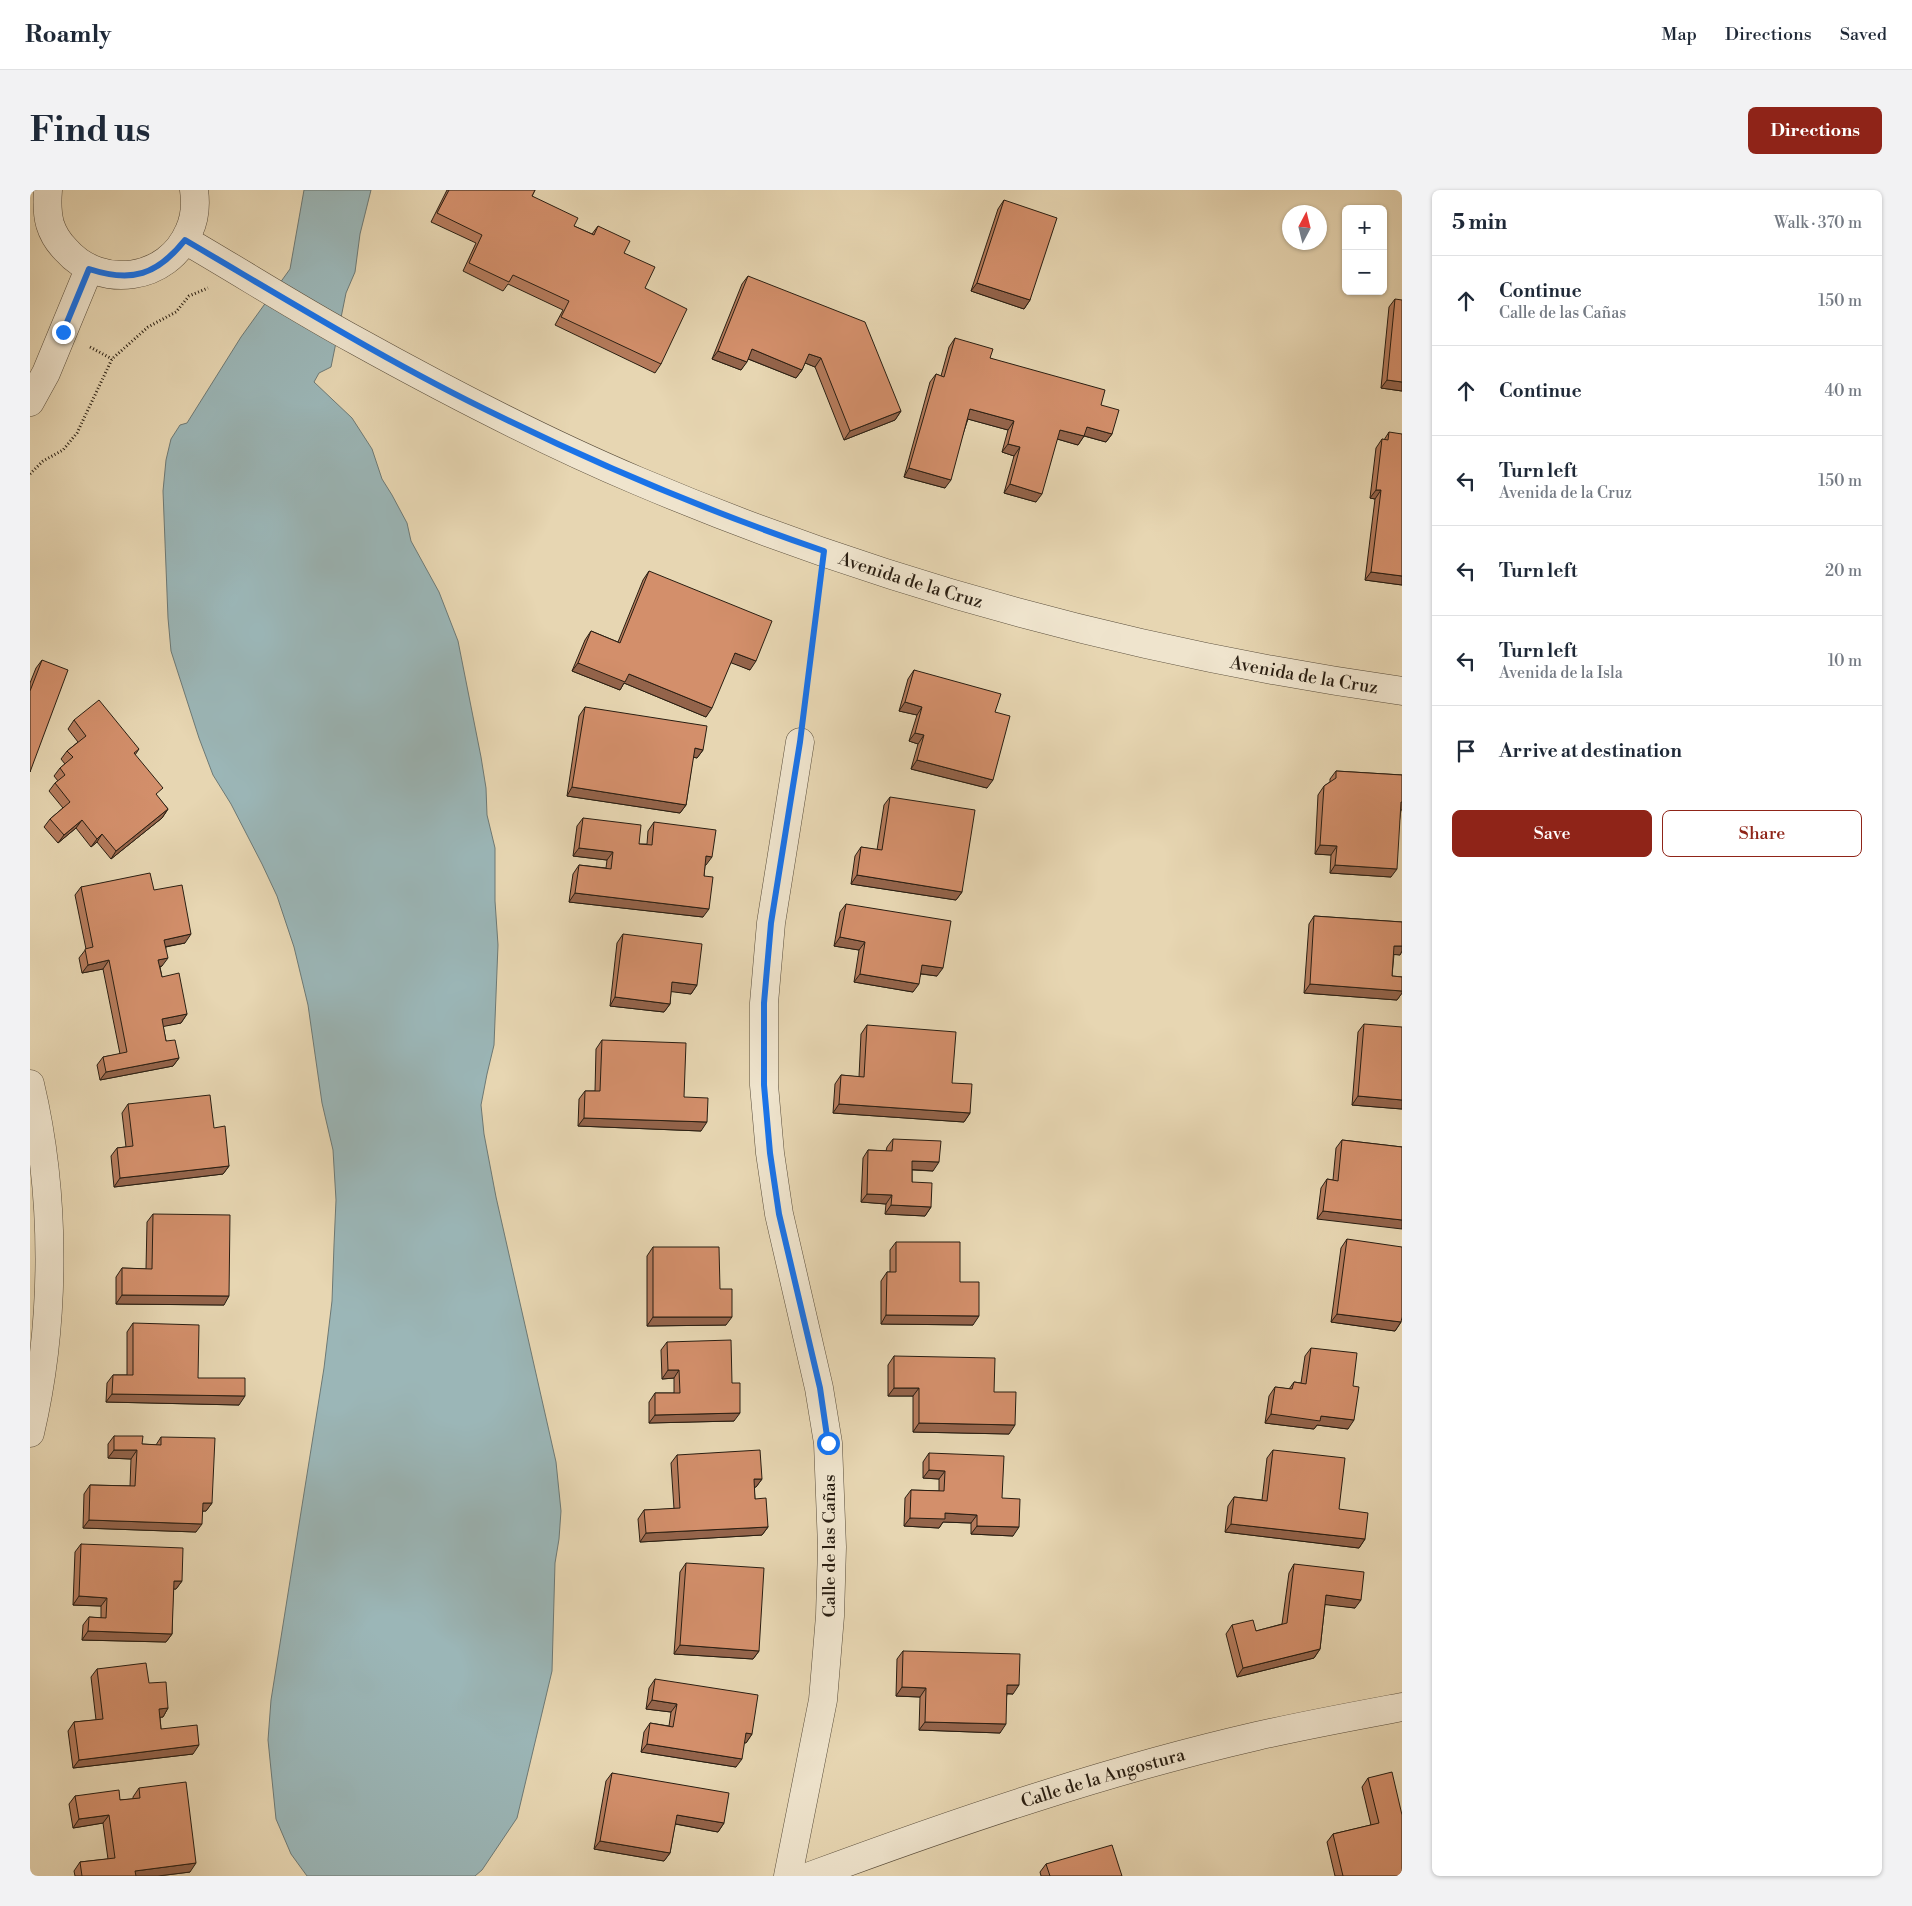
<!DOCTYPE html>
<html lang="en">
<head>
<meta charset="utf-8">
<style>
	:root { --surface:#fff; --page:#f2f2f3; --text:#1f2937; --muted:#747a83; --line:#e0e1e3; --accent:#8f2418 }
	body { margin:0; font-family:"Libre Bodoni",serif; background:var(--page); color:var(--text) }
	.controls { position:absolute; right:15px; top:15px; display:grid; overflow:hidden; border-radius:8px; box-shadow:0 1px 4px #0004 }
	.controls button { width:45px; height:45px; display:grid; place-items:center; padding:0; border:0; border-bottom:1px solid var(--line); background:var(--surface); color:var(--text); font:25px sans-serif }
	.compass { position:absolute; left:1252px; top:15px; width:45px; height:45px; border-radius:50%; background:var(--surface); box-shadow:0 1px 4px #0004; rotate:7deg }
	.stop { position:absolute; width:15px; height:15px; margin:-11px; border:4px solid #1a73e8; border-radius:50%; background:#fff }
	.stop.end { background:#1a73e8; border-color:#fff; box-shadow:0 1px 5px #0008 }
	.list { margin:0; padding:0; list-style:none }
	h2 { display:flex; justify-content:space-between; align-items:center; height:65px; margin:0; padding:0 20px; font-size:21px }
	h2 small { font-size:16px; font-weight:400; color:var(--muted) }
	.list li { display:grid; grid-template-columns:32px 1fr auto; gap:15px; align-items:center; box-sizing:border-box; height:90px; padding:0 20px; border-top:1px solid var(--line) }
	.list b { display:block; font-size:19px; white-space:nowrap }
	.list p { margin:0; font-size:16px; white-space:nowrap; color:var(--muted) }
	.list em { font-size:16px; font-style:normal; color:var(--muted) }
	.actions { display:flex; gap:10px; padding:15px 20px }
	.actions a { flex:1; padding:11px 0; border:1px solid var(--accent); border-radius:8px; text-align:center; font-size:18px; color:var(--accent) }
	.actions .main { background:var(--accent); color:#fff }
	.icon { flex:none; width:28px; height:28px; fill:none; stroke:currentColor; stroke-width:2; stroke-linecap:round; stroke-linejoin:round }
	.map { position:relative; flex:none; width:1372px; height:1686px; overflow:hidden; border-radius:8px }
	header { display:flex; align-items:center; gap:30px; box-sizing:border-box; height:70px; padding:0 25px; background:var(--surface); border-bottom:1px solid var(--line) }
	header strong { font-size:24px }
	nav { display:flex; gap:28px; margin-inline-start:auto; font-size:18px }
	.intro { display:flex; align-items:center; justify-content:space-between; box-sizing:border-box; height:120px; padding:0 30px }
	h1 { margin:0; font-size:35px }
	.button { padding:12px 22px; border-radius:8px; background:var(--accent); color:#fff; font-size:18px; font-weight:700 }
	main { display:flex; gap:30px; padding:0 30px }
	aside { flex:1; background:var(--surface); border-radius:8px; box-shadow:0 1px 4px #0004 }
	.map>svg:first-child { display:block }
	.water { fill:#9bb6b7; stroke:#6d7975 }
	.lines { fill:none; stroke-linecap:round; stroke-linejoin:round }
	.minor-casing { stroke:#584c3a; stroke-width:29 }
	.path { stroke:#291e12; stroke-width:3; stroke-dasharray:1 2.5; stroke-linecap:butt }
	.minor { stroke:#efe4cd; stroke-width:28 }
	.wall { fill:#b57b5c; stroke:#291e12 }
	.shaded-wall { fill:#94644b; stroke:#291e12 }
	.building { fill:#d38f6b; stroke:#291e12 }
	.route { stroke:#1a73e8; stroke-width:6 }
	.labels { text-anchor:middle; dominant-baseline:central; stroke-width:4; stroke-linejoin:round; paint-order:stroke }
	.street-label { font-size:18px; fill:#291e12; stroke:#efe4cd }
</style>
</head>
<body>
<header>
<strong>Roamly</strong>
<nav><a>Map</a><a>Directions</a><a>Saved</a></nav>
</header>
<div class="intro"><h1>Find us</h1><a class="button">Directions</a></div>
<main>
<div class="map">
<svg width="1372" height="1686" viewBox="0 0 1372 1686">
	<rect width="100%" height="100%" fill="#e7d6b2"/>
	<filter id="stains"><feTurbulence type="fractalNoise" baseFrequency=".004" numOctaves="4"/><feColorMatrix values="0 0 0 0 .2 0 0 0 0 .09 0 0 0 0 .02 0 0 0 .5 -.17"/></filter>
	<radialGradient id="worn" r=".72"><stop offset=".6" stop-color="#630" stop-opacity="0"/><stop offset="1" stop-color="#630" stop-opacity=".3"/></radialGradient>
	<path class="water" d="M274,0H341L330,44L325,82L316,103L301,177L289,183L284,192L322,228L342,259L352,289L362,305L377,333L381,351L409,402L428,451L451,567L456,598L457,625L465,658V711L468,755L464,855L457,884L451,915L454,944L466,1007L526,1272L531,1321L529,1349L525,1373L522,1481L487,1628L452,1680L445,1686H277L261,1664L246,1629L238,1550L241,1510L294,1178L302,1111L304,1055L306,1010L303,960L292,913L278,815L264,757L247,706L232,674L201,614L183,585L169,548L141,461L138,428L133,301L136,270L141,249L150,235L157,233L211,147L260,79Z"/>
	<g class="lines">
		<g class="minor-casing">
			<g id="minor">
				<path d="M18,0C17,12 17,23 20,34C23,44 29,53 36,60C71,100 138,91 159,41C165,28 166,14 164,0"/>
				<path id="s1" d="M155,50C212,83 268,119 325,150C417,201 511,250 608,291C851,394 1110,464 1372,501"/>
				<path d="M0,212L16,183L59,79"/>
				<path d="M0,894C26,1004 26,1132 0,1243"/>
				<path d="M758,1686L793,1510L800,1426L802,1357L798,1253L789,1198L749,1024L740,963L734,895V813L741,733L770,552"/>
				<path id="s2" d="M780,1686C926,1632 1075,1581 1227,1546C1275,1535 1324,1526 1372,1517"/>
			</g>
		</g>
		<path class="path" d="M60,157L82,169
			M0,284L13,271L33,260L47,243L82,169L118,137L146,122L159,106L178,98
			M774,524L790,392"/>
		<use href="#minor" class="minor"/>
	</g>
	<path class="wall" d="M417,0H505L502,6L544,36L562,44L568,36L594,63L615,98L631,174L625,183L525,135L533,120L478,94L473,101L433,81L446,53L401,32Z
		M974,10L1000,110L994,119L941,101L968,19Z
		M718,86L871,221L865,230L814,250L785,177L775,173L772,180L766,188L718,169L711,180L682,169L712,94Z
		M1365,109L1372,201L1351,198L1359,117Z
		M925,148L960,168L1071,215L1082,244L1076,252L1054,246L1048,255L1027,249L1006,312L974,303L984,266L972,262L978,240L938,229L915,298L874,287L900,192L906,184L911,186L919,157Z
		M1359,242L1372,395L1335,390L1345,309L1340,308L1346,258L1352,249L1354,250Z
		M619,381L720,480L701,472L676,527L594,493L590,500L542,481L555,450L561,441L588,452L613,390Z
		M12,470L0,582V493L6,478Z
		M884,480L965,522L957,598L881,579L888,554L879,551L887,525L869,521L878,489Z
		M555,517L673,560L667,568L663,567L656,615L650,623L537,606L549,526Z
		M44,530L109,559L105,565L127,606L138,619L132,628L81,669L67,652L61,657L46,638L28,653L14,637L20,629L33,618L19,601L25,593L28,591L24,586L30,578L35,574L31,569L37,561L48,552L38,539Z
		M1306,581L1372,585V620H1371L1361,687L1300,683L1301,665L1285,664L1288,605L1294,596L1300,592V589Z
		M860,607L932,702L926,710L821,694L825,666L831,657L847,660L854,615Z
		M553,628L609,654H617L618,641L624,632L676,675H675L674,686L673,727L539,712L543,684L549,675L576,678L577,670L543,666L547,636Z
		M51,697L124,700L155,753L136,757L132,776L130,777L132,787L157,824L151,833L133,836L136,851L149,868L143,876L70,890L67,875L73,867L90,864L73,779L52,783L49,768L56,759L45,705Z
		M816,714L907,786L891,784L883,802L824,792L829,760L804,756L810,722Z
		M1284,726L1372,732V761L1370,765L1364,764L1362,786L1372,787V803L1367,810L1274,803L1279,734Z
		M593,744L667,795L661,804L641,801L640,814L634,822L580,816L587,753Z
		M1334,834L1372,919L1322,915L1328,842Z
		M837,835L922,893L940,923L934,932L803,923L805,894L811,885L829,887L831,844Z
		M572,850L654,907L671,941L548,936L549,909L555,901H565L566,859Z
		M98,914L184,938L199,976L193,984L84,997L81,966L87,958L96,957L92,923Z
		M863,949L903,981L882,980V992L901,1017L895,1026L855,1024L856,1014L831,1012L833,968L838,960L856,961L857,957Z
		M1312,950L1372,957L1287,1029L1291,998L1297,989L1303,990L1306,958Z
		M123,1024L194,1115L86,1114V1087L92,1078L116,1079L117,1032Z
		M1317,1049L1371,1132L1365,1141L1301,1132L1311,1058Z
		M866,1052L930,1092L943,1135L851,1134V1091L857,1082H860V1060Z
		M623,1057L690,1099L696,1135L617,1136V1066Z
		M103,1133L168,1188L209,1215L76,1212L77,1193L83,1185H97V1142Z
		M637,1152L702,1193L704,1231L619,1233V1212L625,1203H644V1188L632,1189L631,1160Z
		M1281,1158L1323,1196L1318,1239L1287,1235L1284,1239L1235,1233L1239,1206L1245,1197L1259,1199L1264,1192L1271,1193L1275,1166Z
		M864,1166L964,1202L979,1244L883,1242V1206H858V1175Z
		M84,1246L112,1254L126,1255L131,1247L182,1313L176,1321H173L166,1342L53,1338L54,1304L60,1295L100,1296L101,1269L78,1268V1254Z
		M1243,1260L1309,1319L1335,1349L1329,1358L1195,1342L1198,1316L1204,1307L1232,1310L1237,1268Z
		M899,1263L972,1308L983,1346L941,1344V1333L913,1332L909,1338L874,1336L875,1308L881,1300L909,1301V1289L893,1288V1272Z
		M647,1265L732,1289L726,1297H724L725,1309L738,1337L732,1345L610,1352L608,1329L614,1320L644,1319L641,1273Z
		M51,1354L152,1391L146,1399H143L142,1444L136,1452L52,1450L53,1435L59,1427L71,1428V1416L43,1415L45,1362Z
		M656,1373L729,1461L723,1469L644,1464L650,1382Z
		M1264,1374L1325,1418L1295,1414L1290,1459L1284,1468L1207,1487L1196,1444L1202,1435L1226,1441L1252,1434L1259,1383Z
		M873,1461L983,1504H977L970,1543L889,1540L890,1507L866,1506L867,1469Z
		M67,1479L119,1493L138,1518L133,1527H130L131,1539L163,1564L43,1578L38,1541L44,1532L66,1530L61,1487Z
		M625,1489L722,1544L716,1553L714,1552L706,1577L611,1562L614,1542L620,1533L639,1536L641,1522L616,1519L619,1498Z
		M582,1583L694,1633L688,1642L645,1634L640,1663L634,1671L564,1659L576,1591Z
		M1338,1588L1372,1686H1305L1297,1652L1303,1644L1341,1635L1332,1597Z
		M109,1598L160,1682L128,1686H45L44,1681L50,1672L78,1669L73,1633L43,1638L39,1614L45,1606L90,1610L103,1609V1607Z
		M1016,1674L1092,1686H1011L1010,1682Z"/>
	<path class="shaded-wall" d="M947,93L1000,110L994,119L941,101Z
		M722,159L772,180L766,188L716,168Z
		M688,161L717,172L711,180L682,169Z
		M779,164L791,168L785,177L773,172Z
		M1357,190L1372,192V201L1351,198Z
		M940,219L984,231L978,240L934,228Z
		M871,221L865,230L814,250L820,241Z
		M1057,237L1082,244L1076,252L1051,245Z
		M1030,240L1054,246L1048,255L1024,248Z
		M978,254L990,257L984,266L972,262Z
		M879,278L921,290L915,298L874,287Z
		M980,294L1012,304L1006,312L974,303Z
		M1346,300H1351L1345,309L1340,308Z
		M1341,382L1372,386V395L1335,390Z
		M705,463L726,471L720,480L699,472Z
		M548,473L599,484L682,518L676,527L594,493L590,500L542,481Z
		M875,512L892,517L887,525L869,521Z
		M885,543L894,545L888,554L879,551Z
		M665,558L673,560L667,568L659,566Z
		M887,570L963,590L957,598L881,579Z
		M542,597L656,615L650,623L537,606Z
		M138,619L132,628L81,669L86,661Z
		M52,630L46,638L28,653L34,645Z
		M72,644L67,652L61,657L67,649Z
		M1290,655L1307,656L1301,665L1285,664Z
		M549,658L583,662L577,670L543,666Z
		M676,666L682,667L676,675H670Z
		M1305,675L1367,679L1361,687L1300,683Z
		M827,685L932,702L926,710L821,694Z
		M545,703L679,719L673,727L539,712Z
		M161,744L155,753L128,758L134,750Z
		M810,747L835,752L829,760L804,756Z
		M1364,756H1372V761L1370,765L1358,764Z
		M138,768L132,776L122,778L128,770Z
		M79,770L73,779L52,783L58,775Z
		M892,775L913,778L907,786L886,783Z
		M830,784L889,794L883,802L824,792Z
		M642,792L667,795L661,804L636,801Z
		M1280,794L1372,801V803L1367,810L1274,803Z
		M585,807L640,814L634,822L580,816Z
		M157,824L151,833L126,838L132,829Z
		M149,868L143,876L70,890L76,882Z
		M1328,906L1372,910V919L1322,915Z
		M809,914L940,923L934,932L803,923Z
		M554,928L677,932L671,941L548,936Z
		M882,971L909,972L903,981L876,979Z
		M199,976L193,984L84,997L90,988Z
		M837,1004L862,1005L856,1014L831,1012Z
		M861,1015L901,1017L895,1026L855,1024Z
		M1293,1021L1372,1030V1039L1287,1029Z
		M92,1105L199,1106L194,1115L86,1114Z
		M1307,1124L1371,1132L1365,1141L1301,1132Z
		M856,1125L949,1126L943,1135L851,1134Z
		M623,1127H702L696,1135L617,1136Z
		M638,1180H649L644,1188L632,1189Z
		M864,1198H889L883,1206H858Z
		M82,1204L215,1206L209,1215L76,1212Z
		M710,1223L704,1231L619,1233L625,1225Z
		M1241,1224L1291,1226L1324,1230L1318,1239L1287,1235L1284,1239L1235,1233Z
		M889,1233L985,1235L979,1244L883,1242Z
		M84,1260H107L101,1269L78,1268Z
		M899,1280L915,1281L909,1289L893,1288Z
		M724,1289H732L726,1297L718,1298Z
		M173,1313H182L176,1321H167Z
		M915,1323L947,1325L941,1333L913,1332L909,1338L874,1336L880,1328Z
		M59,1330L172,1334L166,1342L53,1338Z
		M1201,1334L1335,1349L1329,1358L1195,1342Z
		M947,1336L989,1337L983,1346L941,1344Z
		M738,1337L732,1345L610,1352L616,1343Z
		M144,1391H152L146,1399H138Z
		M1296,1405L1331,1410L1325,1418L1290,1414Z
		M49,1406L77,1408L71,1416L43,1415Z
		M58,1441L142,1444L136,1452L52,1450Z
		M650,1455L729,1461L723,1469L644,1464Z
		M1290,1459L1284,1468L1207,1487L1213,1478Z
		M977,1495H989L983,1504L971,1503Z
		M872,1497L896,1498L890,1507L866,1506Z
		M622,1510L647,1514L641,1522L616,1519Z
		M138,1518L133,1527L123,1528L129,1519Z
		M895,1532L976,1534L970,1543L889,1540Z
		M716,1543L722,1544L716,1553L710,1552Z
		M617,1554L712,1569L706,1577L611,1562Z
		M169,1555L163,1564L43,1578L49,1570Z
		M79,1625L73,1633L43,1638L49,1629Z
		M647,1625L694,1633L688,1642L641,1633Z
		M570,1651L640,1663L634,1671L564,1659Z
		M166,1673L160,1682L128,1686H102L105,1681Z"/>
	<path class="building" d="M419,0H505L502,6L548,28L544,36L564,45L568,36L600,51L594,63L625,77L615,98L657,119L631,174L531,127L539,111L483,85L479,92L439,73L452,45L407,23Z
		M974,10L1027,28L1000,110L947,93Z
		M718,86L835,132L871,221L820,241L791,168L779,164L772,180L722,159L717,172L688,161Z
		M1365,109L1372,110V192L1357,190Z
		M925,148L963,159L960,168L1075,200L1071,215L1089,220L1082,244L1057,237L1054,246L1030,240L1012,304L980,294L990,257L978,254L984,231L940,219L921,290L879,278L906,184L914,187Z
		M1359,242L1372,244V386L1341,382L1351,300H1346L1352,249L1358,250Z
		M619,381L742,431L726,471L705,463L682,518L599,484L595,492L548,473L561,441L590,453Z
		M12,470L38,480L0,582V501Z
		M884,480L971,504L965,522L980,526L963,590L887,570L894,545L885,543L892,517L875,512Z
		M69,510L109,559L104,563L133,598L126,604L138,619L86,661L72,644L67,649L52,630L34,645L20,629L40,612L25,593L35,585L30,578L43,567L37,561L56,546L44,530Z
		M555,517L677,536L673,560L665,558L656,615L542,597Z
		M1306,581L1372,585V612H1371L1367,679L1305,675L1307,656L1290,655L1294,596L1306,588Z
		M860,607L945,620L932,702L827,685L831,657L852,660Z
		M553,628L611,635L609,654L622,655L624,632L686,640L682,667L676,666L674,686L683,687L679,719L545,703L549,675L581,679L583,662L549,658Z
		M120,683L124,700L152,695L161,744L134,750L138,768L128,770L132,787L149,783L157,824L132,829L136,851L145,850L149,868L76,882L73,867L97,862L79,770L58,775L55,759L63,757L51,697Z
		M816,714L921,731L913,778L892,775L889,794L830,784L835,752L810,747Z
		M1284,726L1372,732V756H1364L1362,786L1372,787V801L1280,794Z
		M593,744L672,754L667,795L642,792L640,814L585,807Z
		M1334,834L1372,837V910L1328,906Z
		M837,835L926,842L922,893L942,894L940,923L809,914L811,885L834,887Z
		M572,850L656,853L654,907L678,908L677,932L554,928L555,901H570Z
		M180,905L184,938L195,936L199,976L90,988L87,958L103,956L98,914Z
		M863,949L911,951L909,972L882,971V992L902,993L901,1017L861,1015L862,1005L837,1004L838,960L862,961Z
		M1312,950L1372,957V1030L1293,1021L1297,989L1308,991Z
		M123,1024L200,1025L199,1106L92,1105V1078L122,1079Z
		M1317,1049L1372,1057V1127L1371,1132L1307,1124Z
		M866,1052H930V1092H949V1126L856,1125L857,1082H866Z
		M623,1057H689L690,1099H702V1127H623Z
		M103,1133L169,1135L168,1188H215V1206L82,1204L83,1185H103Z
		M701,1150L702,1193H710V1223L625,1225V1203H650L649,1180H638L637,1152Z
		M1281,1158L1327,1163L1323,1196L1329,1197L1324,1230L1291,1226L1290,1231L1241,1224L1245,1197L1262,1199L1264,1192L1276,1194Z
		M864,1166L965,1168L964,1202H986L985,1235L889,1233V1198H864Z
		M84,1246H113L112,1254L131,1255V1247L185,1248L182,1313H173L172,1334L59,1330L60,1295L105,1296L107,1260H84Z
		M730,1260L732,1289H724L725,1309L736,1308L738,1337L616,1343L614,1320L650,1318L647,1265Z
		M1243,1260L1315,1268L1309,1319L1338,1323L1335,1349L1201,1334L1204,1307L1237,1311Z
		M899,1263L974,1266L972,1308L990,1309L989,1337L947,1336V1325L915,1323V1329L880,1328L881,1300L914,1301L915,1281L899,1280Z
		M51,1354L153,1358L152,1391H144L142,1444L58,1441L59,1427L76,1428L77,1408L49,1406Z
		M656,1373L734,1378L729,1461L650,1455Z
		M1264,1374L1334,1382L1331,1410L1296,1405L1290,1459L1213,1478L1202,1435L1223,1430L1226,1441L1257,1433Z
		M873,1461L990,1464L989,1495H977L976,1534L895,1532L896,1498L872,1497Z
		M116,1473L119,1493L136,1492L138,1518L129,1519L131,1539L167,1535L169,1555L49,1570L44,1532L73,1529L67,1479Z
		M625,1489L728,1505L722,1544L716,1543L712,1569L617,1554L620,1533L643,1537L647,1514L622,1510Z
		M1362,1582L1372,1625V1686H1313L1303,1644L1349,1633L1338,1588Z
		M582,1583L699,1603L694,1633L647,1625L640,1663L570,1651Z
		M156,1592L166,1673L105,1681L106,1686H52L50,1672L85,1668L79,1625L49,1629L45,1606L89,1600L90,1610L110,1608L109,1598Z
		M1082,1655L1092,1686H1020L1016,1674Z"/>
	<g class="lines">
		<path class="route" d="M33,142L59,79C102,93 127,85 155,50C259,111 361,174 469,226C575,278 683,323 794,361L770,552L741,733L734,813V895L740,963L749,1024L790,1198L798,1253"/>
	</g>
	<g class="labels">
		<g class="street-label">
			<text stroke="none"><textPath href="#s1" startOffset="804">Avenida de la Cruz</textPath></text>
			<text stroke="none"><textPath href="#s1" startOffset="1209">Avenida de la Cruz</textPath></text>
			<text transform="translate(799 1356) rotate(-90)">Calle de las Cañas</text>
			<text stroke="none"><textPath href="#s2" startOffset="309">Calle de la Angostura</textPath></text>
		</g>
	</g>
	<rect width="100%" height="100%" filter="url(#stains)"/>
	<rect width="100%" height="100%" fill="url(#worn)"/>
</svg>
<div class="controls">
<button>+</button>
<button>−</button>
</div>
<svg class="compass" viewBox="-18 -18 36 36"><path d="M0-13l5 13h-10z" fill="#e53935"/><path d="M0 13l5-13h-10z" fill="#747a83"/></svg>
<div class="stop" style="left:798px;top:1253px"></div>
<div class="stop end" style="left:33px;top:142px"></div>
</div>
<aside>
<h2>5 min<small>Walk · 370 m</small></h2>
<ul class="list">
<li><svg class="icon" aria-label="ahead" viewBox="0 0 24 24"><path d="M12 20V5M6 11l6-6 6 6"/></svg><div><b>Continue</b><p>Calle de las Cañas</p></div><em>150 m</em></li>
<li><svg class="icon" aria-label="ahead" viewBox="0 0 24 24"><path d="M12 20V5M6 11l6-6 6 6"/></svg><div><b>Continue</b></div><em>40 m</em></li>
<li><svg class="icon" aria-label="left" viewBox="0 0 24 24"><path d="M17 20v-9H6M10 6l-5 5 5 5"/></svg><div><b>Turn left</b><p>Avenida de la Cruz</p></div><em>150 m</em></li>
<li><svg class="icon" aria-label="left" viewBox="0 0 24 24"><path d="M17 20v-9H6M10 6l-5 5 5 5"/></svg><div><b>Turn left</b></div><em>20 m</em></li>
<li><svg class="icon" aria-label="left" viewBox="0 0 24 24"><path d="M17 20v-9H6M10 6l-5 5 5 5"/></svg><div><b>Turn left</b><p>Avenida de la Isla</p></div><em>10 m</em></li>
<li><svg class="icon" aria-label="arrive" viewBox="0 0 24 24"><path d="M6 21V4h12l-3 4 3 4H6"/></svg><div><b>Arrive at destination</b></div></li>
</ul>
<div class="actions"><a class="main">Save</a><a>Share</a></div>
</aside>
</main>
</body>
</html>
